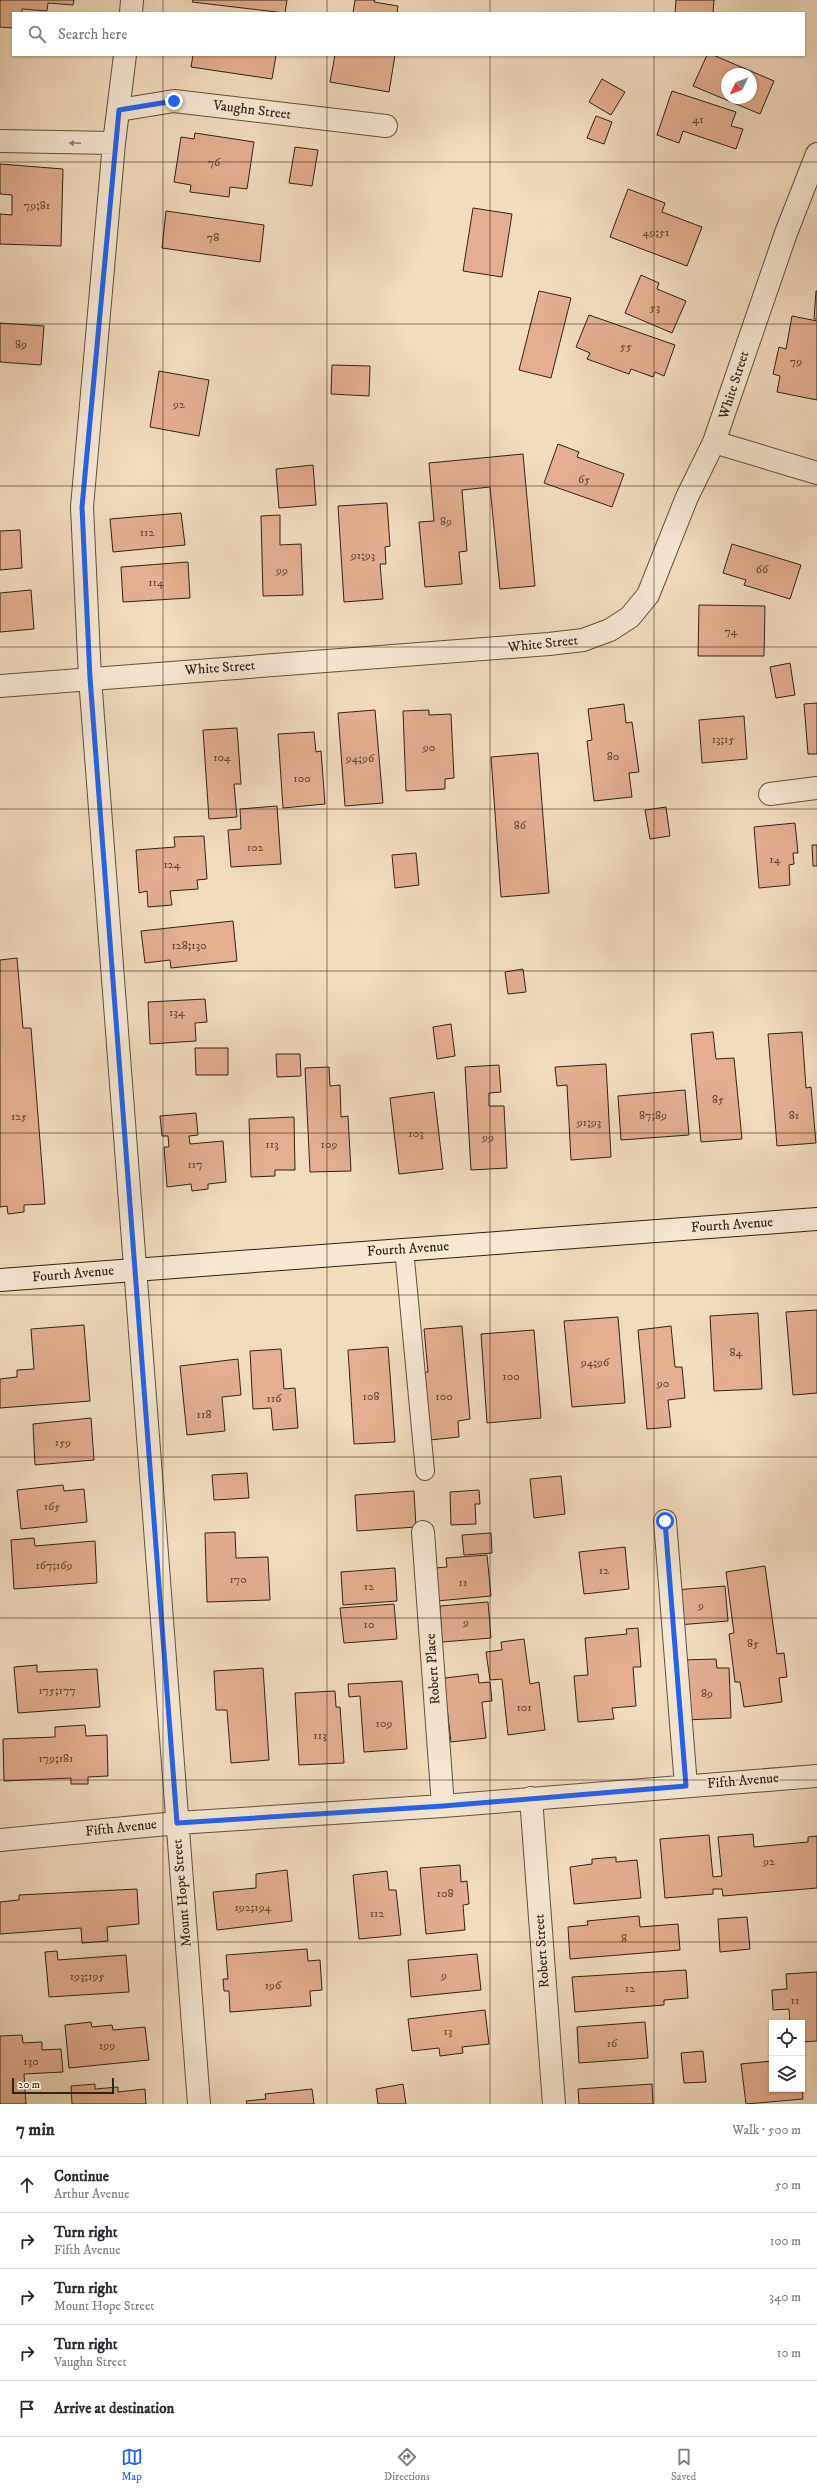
<!DOCTYPE html>
<html lang="en">
<head>
<meta charset="utf-8">
<style>
	:root { --surface:#fff; --page:#f7f7f7; --text:#2b2b33; --muted:#7c7c81; --line:#e1e1e2; --accent:#2563eb }
	body { margin:0; font-family:"IM FELL DW Pica",serif; background:var(--page); color:var(--text) }
	.controls { position:absolute; right:12px; bottom:12px; display:grid; overflow:hidden; border-radius:0px; box-shadow:0 1px 3px #0004 }
	.controls button { width:36px; height:36px; display:grid; place-items:center; padding:0; border:0; border-bottom:1px solid var(--line); background:var(--surface); color:var(--text); font:20px sans-serif }
	.compass { position:absolute; left:721px; top:68px; width:36px; height:36px; border-radius:50%; background:var(--surface); box-shadow:0 1px 3px #0004; rotate:227deg }
	.scale { position:absolute; left:12px; bottom:10px; width:102px; box-sizing:border-box; padding-left:4px; border:2px solid #302418; border-top:0; font-size:11px; line-height:14px; white-space:nowrap; color:#302418; -webkit-text-stroke:3px #f6e8d5; paint-order:stroke }
	.stop { position:absolute; width:12px; height:12px; margin:-9px; border:3px solid #2563eb; border-radius:50%; background:#fff }
	.stop.end { background:#2563eb; border-color:#fff; box-shadow:0 1px 4px #0008 }
	.list { margin:0; padding:0; list-style:none }
	h2 { display:flex; justify-content:space-between; align-items:center; height:52px; margin:0; padding:0 16px; font-size:17px }
	h2 small { font-size:13px; font-weight:400; color:var(--muted) }
	.list li { display:grid; grid-template-columns:26px 1fr auto; gap:12px; align-items:center; box-sizing:border-box; height:56px; padding:0 16px; border-top:1px solid var(--line) }
	.list b { display:block; font-size:15px; white-space:nowrap }
	.list p { margin:0; font-size:13px; white-space:nowrap; color:var(--muted) }
	.list em { font-size:13px; font-style:normal; color:var(--muted) }
	.icon { flex:none; width:22px; height:22px; fill:none; stroke:currentColor; stroke-width:2; stroke-linecap:round; stroke-linejoin:round }
	.map { position:relative; flex:none; width:817px; height:2104px; overflow:hidden }
	.search { position:absolute; background:var(--surface); box-shadow:0 1px 3px #0004; left:12px; right:12px; top:12px; height:44px; display:flex; align-items:center; gap:10px; box-sizing:border-box; padding:0 14px; border-radius:0px; color:var(--muted); font-size:15px }
	.sheet { height:332px; background:var(--surface) }
	nav { display:flex; justify-content:space-around; align-items:center; box-sizing:border-box; height:56px; border-top:1px solid var(--line); background:var(--surface); font-size:11px; color:var(--muted) }
	nav a { display:grid; justify-items:center; gap:2px }
	nav .on { color:var(--accent) }
	.map>svg:first-child { display:block }
	.building { fill:#e5ae91; stroke:#302418; fill-rule:evenodd }
	.lines { fill:none; stroke-linecap:round; stroke-linejoin:round }
	.lane-casing { stroke:#605242; stroke-width:20 }
	.street-casing { stroke:#605242; stroke-width:24 }
	.secondary-casing { stroke:#302418; stroke-width:24 }
	.lane { stroke:#f6e8d5; stroke-width:18 }
	.street { stroke:#f6e8d5; stroke-width:22 }
	.secondary { stroke:#f6e8d5; stroke-width:22 }
	.oneway { fill:#938676 }
	.route { stroke:#2563eb; stroke-width:5 }
	.grid { fill:none; stroke:#302418; stroke-width:1; stroke-opacity:0.55 }
	.labels { text-anchor:middle; dominant-baseline:central; stroke-width:3; stroke-linejoin:round; paint-order:stroke }
	.number-label { font-size:12px; fill:#5d4636 }
	.street-label { font-size:14px; fill:#302418; stroke:#f6e8d5 }
</style>
</head>
<body>
<div class="map">
<svg width="817" height="2104" viewBox="0 0 817 2104">
	<rect width="100%" height="100%" fill="#f1dcbe"/>
	<filter id="stains"><feTurbulence type="fractalNoise" baseFrequency=".005" numOctaves="4"/><feColorMatrix values="0 0 0 0 .2 0 0 0 0 .09 0 0 0 0 .02 0 0 0 .5 -.17"/></filter>
	<radialGradient id="worn" r=".72"><stop offset=".6" stop-color="#630" stop-opacity="0"/><stop offset="1" stop-color="#630" stop-opacity=".3"/></radialGradient>
	<path class="building" d="M0,0H74L73,5L48,3L47,11L22,9V13H13V28L0,27Z
		M193,0H287L285,13L192,2Z
		M355,0H375L374,2L398,6L397,13H353Z
		M676,0H714L713,13H675Z
		M193,55H276L272,79L191,67Z
		M335,55H395L389,92L330,82Z
		M707,55H713L774,81L760,114L693,86ZM727,74H751V98H727Z
		M602,79L625,92L611,115L589,102Z
		M672,91L736,112L731,126L743,129L736,149L683,131L679,143L657,135Z
		M596,116L612,122L604,144L587,138Z
		M195,133L254,142L247,189L230,187L229,197L190,192L191,185L174,182L181,137L194,139Z
		M295,147L318,150L312,186L289,183Z
		M0,164L63,169L61,246L0,244V214L12,215V195L0,194Z
		M628,189L665,203L662,212L702,227L687,266L610,237Z
		M473,208L512,214L502,277L463,271Z
		M166,211L264,225L260,262L162,248Z
		M641,275L659,283L657,289L686,301L672,333L625,313Z
		M539,291L571,298L551,378L519,370Z
		M816,291H817V319H814Z
		M589,315L675,345L664,376L655,372L653,377L631,369L629,374L587,359L590,353L576,347Z
		M792,316L817,321V400L777,392L780,376L773,374L779,347L786,349Z
		M0,323L44,326L41,365L0,362Z
		M332,365L370,366L369,396L331,394Z
		M159,371L209,380L199,436L150,427Z
		M558,444L579,452L577,457L624,474L612,507L544,483Z
		M523,454L535,586L500,589L490,487L462,490L467,551L459,552L462,584L425,587L419,522L434,521L429,463Z
		M313,465L316,505L279,508L276,469Z
		M387,503L390,546L385,547L386,564H380L383,599L344,602L338,506Z
		M181,513L185,545L113,552L110,519Z
		M280,515V545L301,544L303,595L263,596L261,516Z
		M20,530L22,568L0,570V531Z
		M732,544L801,565L790,599L744,585L746,580L723,573Z
		M188,562L190,598L123,602L121,567Z
		M31,590L34,629L0,632V593Z
		M699,605L765,606L764,656H698Z
		M790,663L795,695L776,698L770,667Z
		M817,703V754H808L804,704Z
		M624,704L626,723L632,722L639,772L629,773L632,797L594,801L587,741L592,740L588,709Z
		M375,710L383,803L345,806L338,713Z
		M429,710V715L451,714L454,778L445,779V789L406,791L403,711Z
		M744,716L747,759L702,763L699,720Z
		M237,728L241,784H234L237,817L209,819L203,730Z
		M314,732L316,752L321,751L325,804L283,808L278,734Z
		M538,753L549,893L501,897L491,757Z
		M277,806L281,864L231,867L228,830L241,829L240,809Z
		M666,807L670,836L650,839L645,810Z
		M795,823L798,853H793L794,864L789,865L790,885L759,888L754,827Z
		M204,836L207,879L197,880L198,889L170,891L172,905L148,907L147,891L139,893L136,850L175,847L174,837Z
		M812,845H817V866H813Z
		M416,853L419,885L395,888L392,855Z
		M233,921L237,961L171,968L170,960L145,963L141,931Z
		M17,958L23,1028H31L45,1204L24,1205V1212L8,1214L7,1206L0,1207V960Z
		M523,969L526,992L508,994L505,972Z
		M205,999L207,1022L195,1023L196,1041L150,1044L148,1002Z
		M451,1024L455,1056L437,1059L433,1027Z
		M713,1032L716,1059L734,1058L742,1139L701,1142L691,1034Z
		M802,1032L806,1088L811,1087L816,1143L777,1146L768,1034Z
		M195,1048H228V1075H196Z
		M276,1054H300L301,1076L277,1077Z
		M606,1064L611,1157L571,1160L567,1085L557,1086L555,1067Z
		M499,1065L501,1092L489,1093V1106H504L507,1168L471,1170L465,1067Z
		M329,1067L330,1086L340,1085L341,1117L348,1116L351,1171L310,1172L305,1068Z
		M685,1090L689,1135L621,1140L618,1096Z
		M434,1092L443,1169L399,1174L390,1098Z
		M196,1113L198,1135L189,1136L190,1144L223,1141L226,1182L208,1184V1189L192,1191L191,1184L167,1187L164,1147H169L168,1136H162L160,1116Z
		M294,1117L295,1170H275V1176L251,1177L249,1119Z
		M817,1310V1393L793,1395L786,1312Z
		M758,1313L762,1389L714,1391L710,1316Z
		M618,1317L625,1403L572,1407L564,1321Z
		M84,1325L90,1401L0,1408V1379L17,1377V1370L34,1369L31,1329Z
		M462,1326L470,1419L458,1421L459,1437L430,1440L418,1373L428,1372L424,1329Z
		M671,1326L675,1367H682L685,1398L668,1400L671,1427L647,1429L638,1330Z
		M534,1330L541,1418L487,1423L481,1334Z
		M388,1347L395,1442L354,1444L348,1350Z
		M281,1349L284,1389L295,1388L298,1428L273,1430L271,1408L253,1409L250,1351Z
		M238,1359L241,1395L222,1397L225,1431L187,1435L180,1366Z
		M91,1418L94,1460L35,1465L33,1424Z
		M247,1473L249,1498L214,1500L212,1475Z
		M561,1476L565,1514L534,1518L530,1479Z
		M63,1485L64,1491L84,1489L87,1522L21,1529L17,1490Z
		M479,1490L480,1504H475L476,1524L451,1525L450,1492Z
		M414,1491L416,1527L357,1531L355,1495Z
		M235,1532L236,1558L268,1557L270,1600L207,1602L205,1533Z
		M491,1533L492,1553L464,1555L462,1535Z
		M34,1538L35,1546L95,1541L97,1583L14,1589L11,1540Z
		M625,1547L629,1589L584,1594L579,1552Z
		M487,1555L491,1596L437,1601L435,1568L447,1567L446,1558Z
		M765,1566L777,1654L784,1653L787,1677L779,1678L782,1702L744,1707L740,1682H735L729,1634L734,1633L726,1572Z
		M395,1568L397,1601L343,1605L341,1572Z
		M725,1586L728,1621L677,1625L675,1590Z
		M488,1602L491,1638L442,1642L440,1606Z
		M394,1604L397,1639L344,1643L340,1608Z
		M638,1628L641,1667H633L636,1706L612,1708L614,1719L578,1722L574,1676L588,1675L585,1638L627,1634L626,1629Z
		M524,1639L530,1684L539,1682L545,1730L508,1735L502,1679L490,1680L486,1652L502,1650L501,1642Z
		M716,1659L717,1668H729L731,1718L685,1720L683,1660Z
		M37,1665V1672L97,1669L100,1707L18,1713L14,1667Z
		M263,1668L269,1760L231,1763L227,1710H216L214,1671Z
		M478,1674L479,1683L490,1682L492,1701L482,1702L486,1738L451,1742L446,1699L437,1679Z
		M402,1681L407,1749L364,1752L360,1696L349,1697L348,1684Z
		M335,1691L336,1707H340L344,1763L299,1765L295,1693Z
		M85,1725L86,1736L107,1735L108,1776L88,1777V1784H71V1778L4,1781L3,1739L55,1737V1727Z
		M753,1834L754,1847L808,1842V1837L817,1836V1888L723,1896L722,1889H713V1894L665,1898L660,1839L709,1835L713,1877L722,1876L718,1837Z
		M616,1857V1862L637,1860L641,1898L574,1904L570,1867L592,1864V1859Z
		M460,1865L461,1882L467,1881L469,1904L463,1905L465,1930L426,1934L420,1868Z
		M287,1870L292,1921L217,1930L213,1892L256,1888V1874Z
		M387,1871L389,1890H396L401,1935L359,1939L353,1875Z
		M137,1889L139,1924L107,1927L108,1941L82,1943L81,1928L0,1934V1902L19,1900V1895Z
		M639,1916L640,1927L678,1924L680,1950L570,1959L568,1927L588,1925L587,1921Z
		M747,1917L750,1949L720,1952L718,1919Z
		M307,1949L308,1961L320,1960L322,1990L310,1991L311,2006L230,2012L229,1991H224L223,1979H228L226,1955Z
		M57,1951L58,1960L126,1955L129,1992L49,1997L45,1952Z
		M477,1954L481,1990L411,1997L408,1960Z
		M686,1970L688,1998L664,2000V2005L575,2012L572,1977Z
		M817,1972V2041L802,2042V2023H790L789,2009L773,2010L772,1990L787,1989L786,1974Z
		M485,2010L489,2044L462,2047L463,2053L440,2056L439,2048L412,2051L408,2019Z
		M91,2022L92,2027L112,2025L113,2030L145,2027L149,2060L69,2068L65,2025Z
		M645,2022L648,2058L579,2063L577,2027Z
		M22,2035L23,2043L42,2042V2050L61,2049L63,2072L24,2074L26,2104H0V2036Z
		M703,2051L706,2082L684,2083L681,2053Z
		M772,2061V2089H802L803,2099L746,2104L741,2064Z
		M95,2084V2089L118,2087V2092L145,2089L146,2104H72L71,2086Z
		M403,2084L406,2104H378L376,2089Z
		M652,2084L653,2104H579L578,2089Z
		M312,2089L314,2104H247L246,2101L266,2099L265,2094Z"/>
	<g class="lines">
		<g class="lane-casing">
			<path id="lane" d="M404,1249L425,1471"/>
		</g>
		<g class="street-casing">
			<path id="street" d="M131,13L132,0
				M125,55L114,143L82,507L90,678L199,2104
				M119,110L174,101L386,126
				M0,141L114,143
				M714,442L817,473
				M0,686L549,644L583,640L610,630L630,617L648,595L687,497L714,442L786,233L817,154
				M770,794L817,788
				M665,1521L686,1786
				M423,1532L443,1806
				M531,1798L554,2104
				M0,1840L177,1823L443,1806L817,1776"/>
		</g>
		<g class="secondary-casing">
			<path id="secondary" d="M0,1280L817,1219"/>
		</g>
		<use href="#lane" class="lane"/>
		<use href="#street" class="street"/>
		<use href="#secondary" class="secondary"/>
	</g>
	<defs><path id="oneway-solid" d="M-6-.8H1V-3.2L6.5 0L1 3.2V.8H-6Z"/></defs>
	<use class="oneway" href="#oneway-solid" transform="translate(75 143) rotate(-179)"/>
	<g class="lines">
		<path class="route" d="M174,101L119,110L82,507L90,678L177,1823L443,1806L686,1786L665,1521"/>
	</g>
	<path class="grid" d="M163,0V13M327,0V13M490,0V13M654,0V13M163,55V2104M327,55V2104M490,55V2104M654,55V2104M0,162H817M0,324H817M0,486H817M0,647H817M0,809H817M0,971H817M0,1133H817M0,1295H817M0,1457H817M0,1618H817M0,1780H817M0,1942H817"/>
	<g class="labels">
		<g class="number-label">
			<text x="698" y="119">41</text>
			<text x="214" y="162">76</text>
			<text x="37" y="205">79;81</text>
			<text x="656" y="232">49;51</text>
			<text x="213" y="237">78</text>
			<text x="655" y="307">53</text>
			<text x="21" y="344">89</text>
			<text x="626" y="346">55</text>
			<text x="796" y="361">79</text>
			<text x="179" y="404">92</text>
			<text x="584" y="479">65</text>
			<text x="446" y="521">89</text>
			<text x="147" y="532">112</text>
			<text x="363" y="555">91;93</text>
			<text x="762" y="569">66</text>
			<text x="282" y="570">99</text>
			<text x="156" y="582">114</text>
			<text x="731" y="631">74</text>
			<text x="723" y="739">13;15</text>
			<text x="429" y="747">90</text>
			<text x="613" y="756">80</text>
			<text x="222" y="757">104</text>
			<text x="360" y="758">94;96</text>
			<text x="302" y="778">100</text>
			<text x="520" y="825">86</text>
			<text x="255" y="847">102</text>
			<text x="775" y="859">14</text>
			<text x="172" y="864">124</text>
			<text x="189" y="945">128;130</text>
			<text x="177" y="1012">134</text>
			<text x="718" y="1099">85</text>
			<text x="653" y="1115">87;89</text>
			<text x="794" y="1115">81</text>
			<text x="19" y="1116">125</text>
			<text x="589" y="1122">91;93</text>
			<text x="416" y="1133">103</text>
			<text x="488" y="1137">99</text>
			<text x="272" y="1144">113</text>
			<text x="329" y="1144">109</text>
			<text x="195" y="1164">117</text>
			<text x="736" y="1352">84</text>
			<text x="595" y="1362">94;96</text>
			<text x="511" y="1376">100</text>
			<text x="663" y="1383">90</text>
			<text x="371" y="1396">108</text>
			<text x="444" y="1396">100</text>
			<text x="274" y="1398">116</text>
			<text x="204" y="1414">118</text>
			<text x="63" y="1442">159</text>
			<text x="52" y="1506">165</text>
			<text x="54" y="1565">167;169</text>
			<text x="604" y="1570">12</text>
			<text x="238" y="1579">170</text>
			<text x="463" y="1582">11</text>
			<text x="369" y="1586">12</text>
			<text x="701" y="1605">9</text>
			<text x="466" y="1622">9</text>
			<text x="369" y="1624">10</text>
			<text x="753" y="1643">85</text>
			<text x="57" y="1690">175;177</text>
			<text x="707" y="1693">89</text>
			<text x="524" y="1707">101</text>
			<text x="384" y="1723">109</text>
			<text x="320" y="1735">113</text>
			<text x="56" y="1758">179;181</text>
			<text x="769" y="1861">92</text>
			<text x="445" y="1893">108</text>
			<text x="253" y="1907">192;194</text>
			<text x="377" y="1913">112</text>
			<text x="624" y="1938">8</text>
			<text x="444" y="1975">9</text>
			<text x="87" y="1976">193;195</text>
			<text x="273" y="1985">196</text>
			<text x="630" y="1988">12</text>
			<text x="795" y="2000">11</text>
			<text x="448" y="2031">13</text>
			<text x="612" y="2043">16</text>
			<text x="107" y="2045">199</text>
			<text x="31" y="2061">130</text>
		</g>
		<g class="street-label">
			<text transform="translate(252 110) rotate(7)">Vaughn Street</text>
			<text transform="translate(734 385) rotate(-72)">White Street</text>
			<text transform="translate(543 644) rotate(-6)">White Street</text>
			<text transform="translate(220 668) rotate(-4)">White Street</text>
			<text transform="translate(732 1225) rotate(-4)">Fourth Avenue</text>
			<text transform="translate(408 1249) rotate(-4)">Fourth Avenue</text>
			<text transform="translate(73 1274) rotate(-5)">Fourth Avenue</text>
			<text transform="translate(433 1669) rotate(-94)">Robert Place</text>
			<text transform="translate(743 1781) rotate(-5)">Fifth Avenue</text>
			<text transform="translate(121 1828) rotate(-6)">Fifth Avenue</text>
			<text transform="translate(182 1893) rotate(-95)">Mount Hope Street</text>
			<text transform="translate(542 1951) rotate(-94)">Robert Street</text>
		</g>
	</g>
	<rect width="100%" height="100%" filter="url(#stains)"/>
	<rect width="100%" height="100%" fill="url(#worn)"/>
</svg>
<div class="controls">
<button><svg class="icon" aria-label="locate" viewBox="0 0 24 24"><circle cx="12" cy="12" r="6"/><path d="M12 2v4M12 18v4M2 12h4M18 12h4"/></svg></button>
<button><svg class="icon" aria-label="layers" viewBox="0 0 24 24"><path d="M12 4l9 5-9 5-9-5zM3 14l9 5 9-5"/></svg></button>
</div>
<svg class="compass" viewBox="-18 -18 36 36"><path d="M0-13l5 13h-10z" fill="#e53935"/><path d="M0 13l5-13h-10z" fill="#7c7c81"/></svg>
<div class="scale">20 m</div>
<div class="stop" style="left:665px;top:1521px"></div>
<div class="stop end" style="left:174px;top:101px"></div>
<div class="search"><svg class="icon" aria-label="search" viewBox="0 0 24 24"><circle cx="10" cy="10" r="6"/><path d="M15 15l6 6"/></svg>Search here</div>
</div>
<section class="sheet">
<h2>7 min<small>Walk · 500 m</small></h2>
<ul class="list">
<li><svg class="icon" aria-label="ahead" viewBox="0 0 24 24"><path d="M12 20V5M6 11l6-6 6 6"/></svg><div><b>Continue</b><p>Arthur Avenue</p></div><em>50 m</em></li>
<li><svg class="icon" aria-label="right" viewBox="0 0 24 24"><path d="M7 20v-9h11M14 6l5 5-5 5"/></svg><div><b>Turn right</b><p>Fifth Avenue</p></div><em>100 m</em></li>
<li><svg class="icon" aria-label="right" viewBox="0 0 24 24"><path d="M7 20v-9h11M14 6l5 5-5 5"/></svg><div><b>Turn right</b><p>Mount Hope Street</p></div><em>340 m</em></li>
<li><svg class="icon" aria-label="right" viewBox="0 0 24 24"><path d="M7 20v-9h11M14 6l5 5-5 5"/></svg><div><b>Turn right</b><p>Vaughn Street</p></div><em>10 m</em></li>
<li><svg class="icon" aria-label="arrive" viewBox="0 0 24 24"><path d="M6 21V4h12l-3 4 3 4H6"/></svg><div><b>Arrive at destination</b></div></li>
</ul>
</section>
<nav>
<a class="on"><svg class="icon" aria-label="map" viewBox="0 0 24 24"><path d="M3 6l6-2 6 2 6-2v14l-6 2-6-2-6 2zM9 4v14M15 6v14"/></svg>Map</a>
<a><svg class="icon" aria-label="directions" viewBox="0 0 24 24"><path d="M12 3l9 9-9 9-9-9zM9 14v-3h6M13 9l2 2-2 2"/></svg>Directions</a>
<a><svg class="icon" aria-label="saved" viewBox="0 0 24 24"><path d="M7 4h10v16l-5-4-5 4z"/></svg>Saved</a>
</nav>
</body>
</html>
